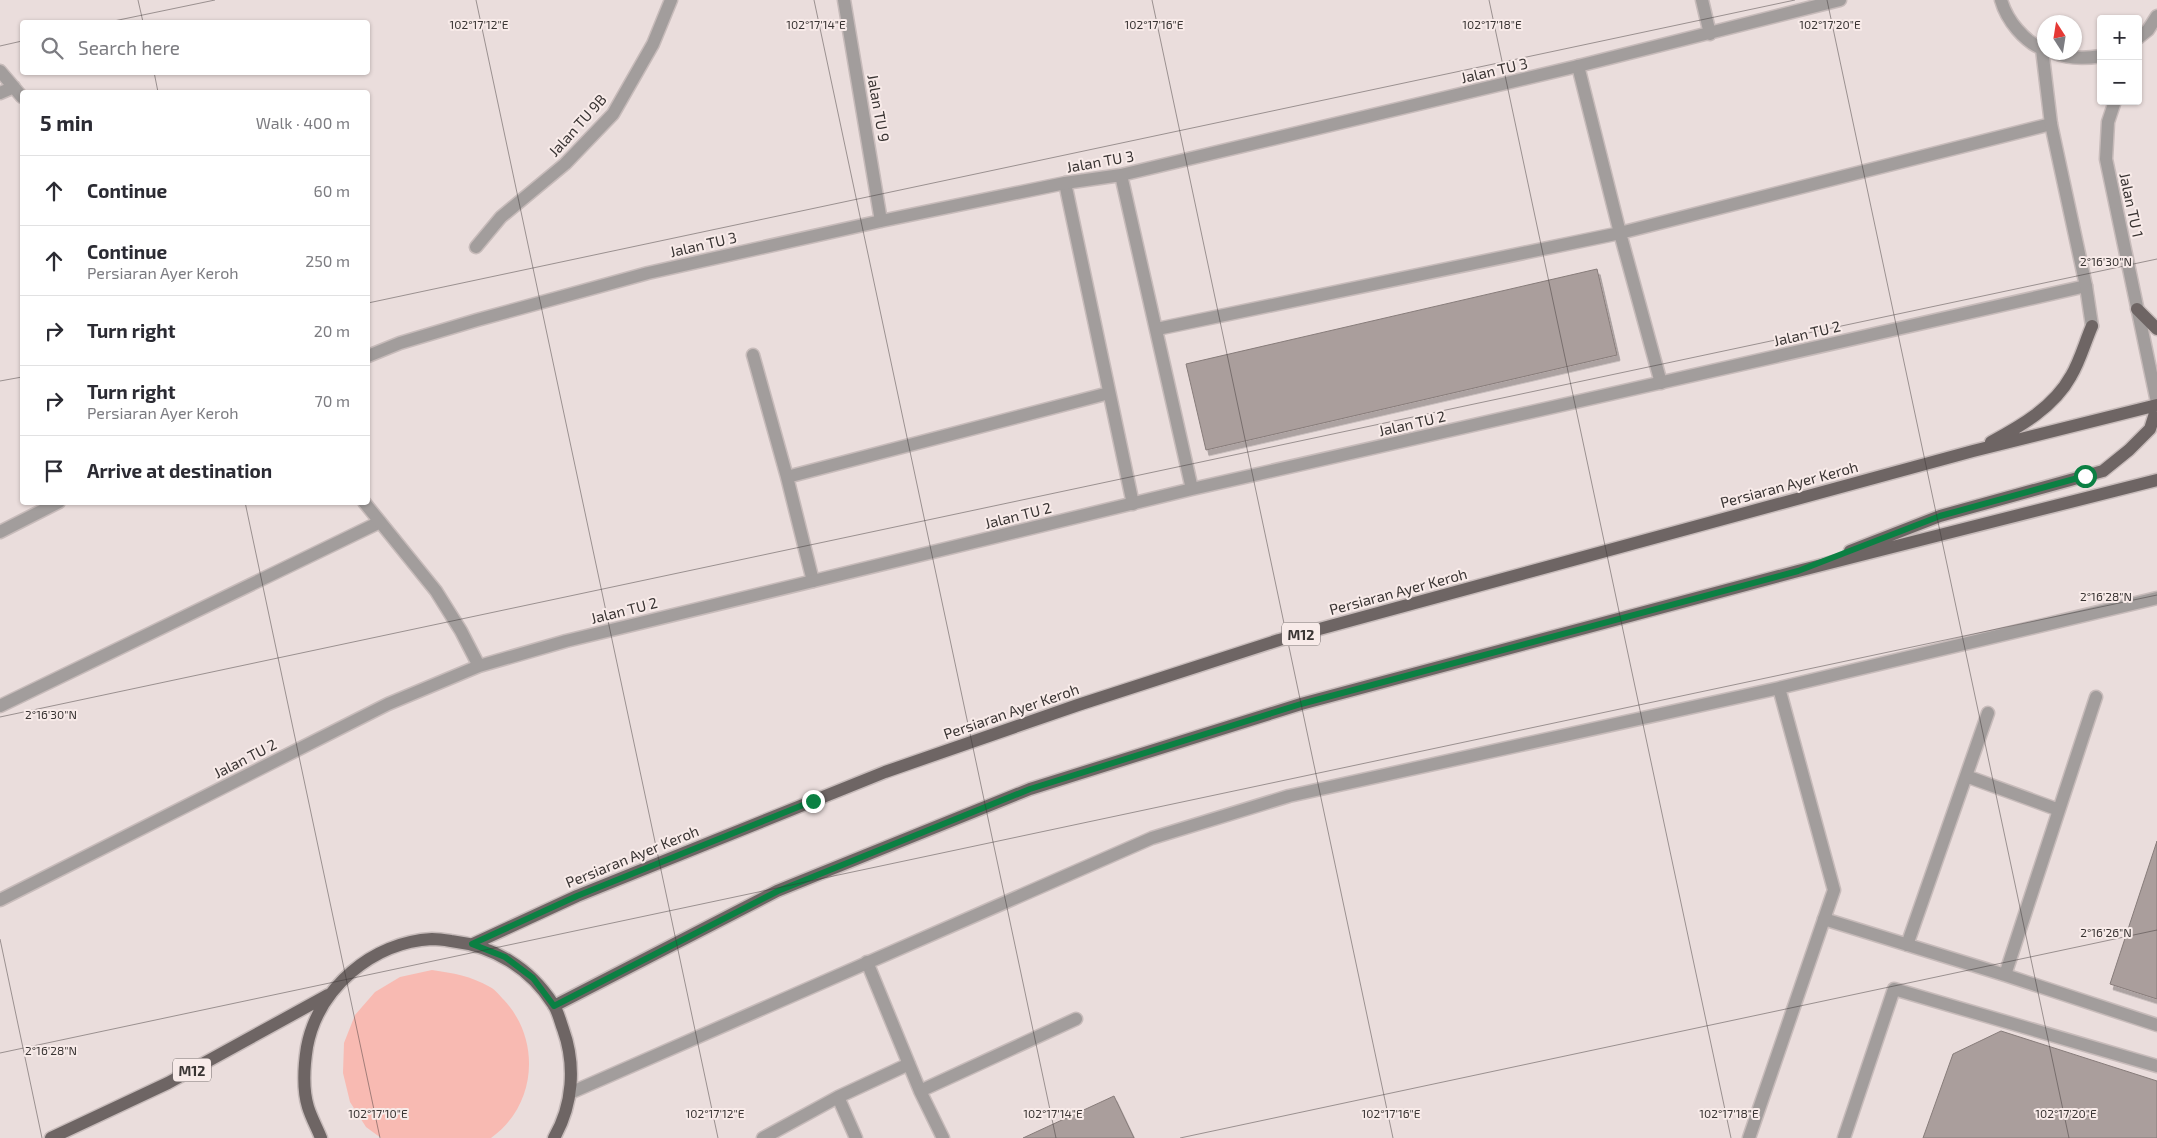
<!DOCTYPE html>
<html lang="en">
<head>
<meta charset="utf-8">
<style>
	:root { --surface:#fff; --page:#f2f2f3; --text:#2b2b33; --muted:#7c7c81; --line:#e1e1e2 }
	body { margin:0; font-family:"Exo 2",sans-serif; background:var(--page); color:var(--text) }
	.controls { position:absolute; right:15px; top:15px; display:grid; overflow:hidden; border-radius:5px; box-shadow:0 1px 4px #0004 }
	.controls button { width:45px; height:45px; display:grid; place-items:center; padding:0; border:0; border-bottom:1px solid var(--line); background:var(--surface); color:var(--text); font:25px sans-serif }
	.compass { position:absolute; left:2037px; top:15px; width:45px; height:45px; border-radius:50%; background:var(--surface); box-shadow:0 1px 4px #0004; rotate:348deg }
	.stop { position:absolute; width:15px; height:15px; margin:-11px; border:4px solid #0b8043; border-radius:50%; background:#fff }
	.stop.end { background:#0b8043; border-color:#fff; box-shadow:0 1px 5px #0008 }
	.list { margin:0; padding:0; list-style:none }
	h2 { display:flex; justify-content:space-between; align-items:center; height:65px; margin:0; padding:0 20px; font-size:21px }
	h2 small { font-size:16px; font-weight:400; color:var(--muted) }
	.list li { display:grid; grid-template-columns:32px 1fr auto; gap:15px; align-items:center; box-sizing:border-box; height:70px; padding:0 20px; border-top:1px solid var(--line) }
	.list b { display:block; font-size:19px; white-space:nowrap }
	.list p { margin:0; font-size:16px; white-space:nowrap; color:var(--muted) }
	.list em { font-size:16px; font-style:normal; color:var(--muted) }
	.icon { flex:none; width:28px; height:28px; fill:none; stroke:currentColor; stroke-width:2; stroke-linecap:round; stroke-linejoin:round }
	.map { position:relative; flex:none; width:2157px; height:1138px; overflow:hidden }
	.search { position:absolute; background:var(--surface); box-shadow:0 1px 4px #0004; left:20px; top:20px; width:350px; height:55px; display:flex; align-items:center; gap:12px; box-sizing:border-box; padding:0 18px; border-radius:5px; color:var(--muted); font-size:19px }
	.panel { position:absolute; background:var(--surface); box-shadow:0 1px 4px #0004; left:20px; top:90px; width:350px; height:415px; border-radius:5px }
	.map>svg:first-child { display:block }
	.green { fill:#f8bab2 }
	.building { fill:#aa9e9c; stroke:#877c7a; filter:url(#shadow) }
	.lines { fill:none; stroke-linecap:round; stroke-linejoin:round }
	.service-casing { stroke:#c7bbba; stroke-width:15 }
	.minor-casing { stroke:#c7bbba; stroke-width:15 }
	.tertiary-casing { stroke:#c7bbba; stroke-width:15 }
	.primary-casing { stroke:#c7bbba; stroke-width:15 }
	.service { stroke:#a29d9c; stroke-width:12 }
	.minor { stroke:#a29d9c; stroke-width:12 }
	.tertiary { stroke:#a29d9c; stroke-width:12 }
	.primary { stroke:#6e6564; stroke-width:12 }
	.route { stroke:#0b8043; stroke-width:6 }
	.ticks { fill:none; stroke:#393433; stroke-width:1; stroke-opacity:0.45 }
	.labels { text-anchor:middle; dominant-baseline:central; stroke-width:4; stroke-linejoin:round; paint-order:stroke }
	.shield { fill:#f8ebe9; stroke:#726b6a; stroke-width:1 }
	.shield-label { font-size:14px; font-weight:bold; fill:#393433 }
	.street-label { font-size:15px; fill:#393433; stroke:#f8ebe9 }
	.ticks-label { font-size:12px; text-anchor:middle; fill:#393433; stroke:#f8ebe9; stroke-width:4; stroke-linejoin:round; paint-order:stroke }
</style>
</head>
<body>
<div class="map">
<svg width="2157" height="1138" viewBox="0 0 2157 1138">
	<defs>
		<filter id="shadow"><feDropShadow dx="3" dy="5.5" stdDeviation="0" flood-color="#0004"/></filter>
	</defs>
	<rect width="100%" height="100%" fill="#eadddc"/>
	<path class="green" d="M432,970C453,973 471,976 490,987C496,990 500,996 504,1000C542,1041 536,1106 491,1138H381L366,1127L350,1102L343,1073L344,1043L355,1015L375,992L400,977Z"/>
	<path class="building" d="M1597,269L1617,355L1206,450L1186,364Z
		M2157,841V999L2110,984Z
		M2001,1031L2157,1081V1138H1923L1953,1054Z
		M1114,1096L1134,1138H1023Z"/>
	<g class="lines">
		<g class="service-casing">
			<path id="service" d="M1578,66L1620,233L1661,383
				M1065,183L1133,504
				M1157,329L1620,233L2051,124
				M753,355L787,477L1109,393
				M787,477L813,581
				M0,706L380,522
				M1966,776L2059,810
				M1824,919L2005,975L2157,1025
				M1907,945L1988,713
				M867,962L920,1091L943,1138
				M2005,975L2096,697
				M920,1091L1076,1019
				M838,1097L856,1138
				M763,1138L838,1097L909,1064
				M1844,1138L1894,989L2157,1066"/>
		</g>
		<g class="minor-casing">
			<path id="minor" d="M844,0L881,221
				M1702,0L1710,34
				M0,71L22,97
				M0,93L14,87
				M1121,175L1192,489
				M476,247L501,217L565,164L613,114L653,44L671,0
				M368,356L400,343L477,320L648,273L881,221L1065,183L1121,175L1578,66L1840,0
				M364,502L436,591L461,631L479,666
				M0,532L59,502
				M0,900L388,704L479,666L566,641L1192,489L2086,286
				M570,1093L1152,838L1289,796L1779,688L2157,598
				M1749,1138L1834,890L1779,688"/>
		</g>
		<g class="tertiary-casing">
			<path id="tertiary" d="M2001,0C2007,21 2024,41 2044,50
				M2138,38L2148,30L2157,16
				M2042,49L2051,124L2086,286L2092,326
				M2052,52C2068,59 2084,59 2101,56
				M2115,101L2108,122L2106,159L2157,402"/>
		</g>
		<g class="primary-casing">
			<path id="primary" d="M2137,309L2157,329
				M1991,442C2021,426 2054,407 2071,376C2080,361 2085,342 2092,326
				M1850,551L1940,516L2103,471L2129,450L2150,429L2157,407
				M473,944L577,896L885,772L1078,705L1279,640L1973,451L2157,405
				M554,1006L777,891L1030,789L1301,704L1798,571L2157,480
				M51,1138L168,1083L328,995
				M321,1138C317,1128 311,1117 308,1107C302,1087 304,1066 307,1047C318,988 373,942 432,939C438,939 445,940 451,941C494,946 530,968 553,1004C558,1011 560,1021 563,1029C576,1065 573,1105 554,1138"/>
		</g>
		<use href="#service" class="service"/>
		<use href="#minor" class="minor"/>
		<use href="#tertiary" class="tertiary"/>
		<use href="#primary" class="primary"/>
	</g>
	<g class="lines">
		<path class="route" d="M813,801L577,896L472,944L505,957L533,978L554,1006L778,891L1030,789L1301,704L1798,571L1940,516L2085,476"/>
	</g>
	<path class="ticks" d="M138,0L143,22M476,0L718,1138M814,0L1056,1138M1152,0L1393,1138M1489,0L1731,1138M1827,0L2069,1138M109,22L215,0M0,46L22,41M154,72L158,92M368,303L1795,0M0,381L22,377M245,502L380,1138M0,717L2157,259M0,939L42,1138M0,1053L2157,595M1180,1138L2157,930"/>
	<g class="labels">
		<g class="shield">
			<rect x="1282" y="622.5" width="38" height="23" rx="4"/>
			<rect x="173" y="1058.5" width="38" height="23" rx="4"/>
		</g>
		<g class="shield-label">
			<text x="1301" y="634">M12</text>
			<text x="192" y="1070">M12</text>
		</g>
		<g class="street-label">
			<text transform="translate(1494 70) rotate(-13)">Jalan TU 3</text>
			<text transform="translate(879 108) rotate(80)">Jalan TU 9</text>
			<text transform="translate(577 125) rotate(-48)">Jalan TU 9B</text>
			<text transform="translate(1100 161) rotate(-10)">Jalan TU 3</text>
			<text transform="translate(2132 205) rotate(78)">Jalan TU 1</text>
			<text transform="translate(703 244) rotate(-13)">Jalan TU 3</text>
			<text transform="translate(1807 333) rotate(-13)">Jalan TU 2</text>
			<text transform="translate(1412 423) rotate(-13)">Jalan TU 2</text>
			<text transform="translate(1789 484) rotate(-15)">Persiaran Ayer Keroh</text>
			<text transform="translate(1018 515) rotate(-14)">Jalan TU 2</text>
			<text transform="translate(1398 591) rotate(-15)">Persiaran Ayer Keroh</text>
			<text transform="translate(624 610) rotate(-14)">Jalan TU 2</text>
			<text transform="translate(1011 711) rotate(-19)">Persiaran Ayer Keroh</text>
			<text transform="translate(245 758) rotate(-27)">Jalan TU 2</text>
			<text transform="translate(632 856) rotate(-22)">Persiaran Ayer Keroh</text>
		</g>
	</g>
	<g class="ticks-label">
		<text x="479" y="29">102°17'12"E</text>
		<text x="816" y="29">102°17'14"E</text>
		<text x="1154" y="29">102°17'16"E</text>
		<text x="1492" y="29">102°17'18"E</text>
		<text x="1830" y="29">102°17'20"E</text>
		<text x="2106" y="266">2°16'30"N</text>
		<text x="2106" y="601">2°16'28"N</text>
		<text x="51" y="719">2°16'30"N</text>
		<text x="2106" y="937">2°16'26"N</text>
		<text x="51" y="1055">2°16'28"N</text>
		<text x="378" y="1118">102°17'10"E</text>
		<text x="715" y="1118">102°17'12"E</text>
		<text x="1053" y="1118">102°17'14"E</text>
		<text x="1391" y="1118">102°17'16"E</text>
		<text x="1729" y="1118">102°17'18"E</text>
		<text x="2066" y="1118">102°17'20"E</text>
	</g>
</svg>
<div class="controls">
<button>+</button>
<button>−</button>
</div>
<svg class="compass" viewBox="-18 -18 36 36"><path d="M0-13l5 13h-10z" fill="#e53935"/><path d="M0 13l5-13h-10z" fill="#7c7c81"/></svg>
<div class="stop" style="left:2085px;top:476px"></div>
<div class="stop end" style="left:813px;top:801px"></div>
<div class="search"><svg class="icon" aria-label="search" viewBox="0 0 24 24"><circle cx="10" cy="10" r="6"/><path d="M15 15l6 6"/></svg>Search here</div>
<section class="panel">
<h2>5 min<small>Walk · 400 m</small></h2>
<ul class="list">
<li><svg class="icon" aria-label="ahead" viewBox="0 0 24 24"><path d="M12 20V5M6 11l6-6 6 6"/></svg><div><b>Continue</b></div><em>60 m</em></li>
<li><svg class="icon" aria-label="ahead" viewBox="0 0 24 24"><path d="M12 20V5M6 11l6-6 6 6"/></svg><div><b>Continue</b><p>Persiaran Ayer Keroh</p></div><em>250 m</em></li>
<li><svg class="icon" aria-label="right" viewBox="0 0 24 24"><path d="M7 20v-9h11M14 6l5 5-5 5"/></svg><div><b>Turn right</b></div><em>20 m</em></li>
<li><svg class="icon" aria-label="right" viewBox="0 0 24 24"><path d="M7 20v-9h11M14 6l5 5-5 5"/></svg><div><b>Turn right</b><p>Persiaran Ayer Keroh</p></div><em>70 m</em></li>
<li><svg class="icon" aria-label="arrive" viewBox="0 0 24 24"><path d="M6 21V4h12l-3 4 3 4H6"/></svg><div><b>Arrive at destination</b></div></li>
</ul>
</section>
</div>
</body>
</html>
